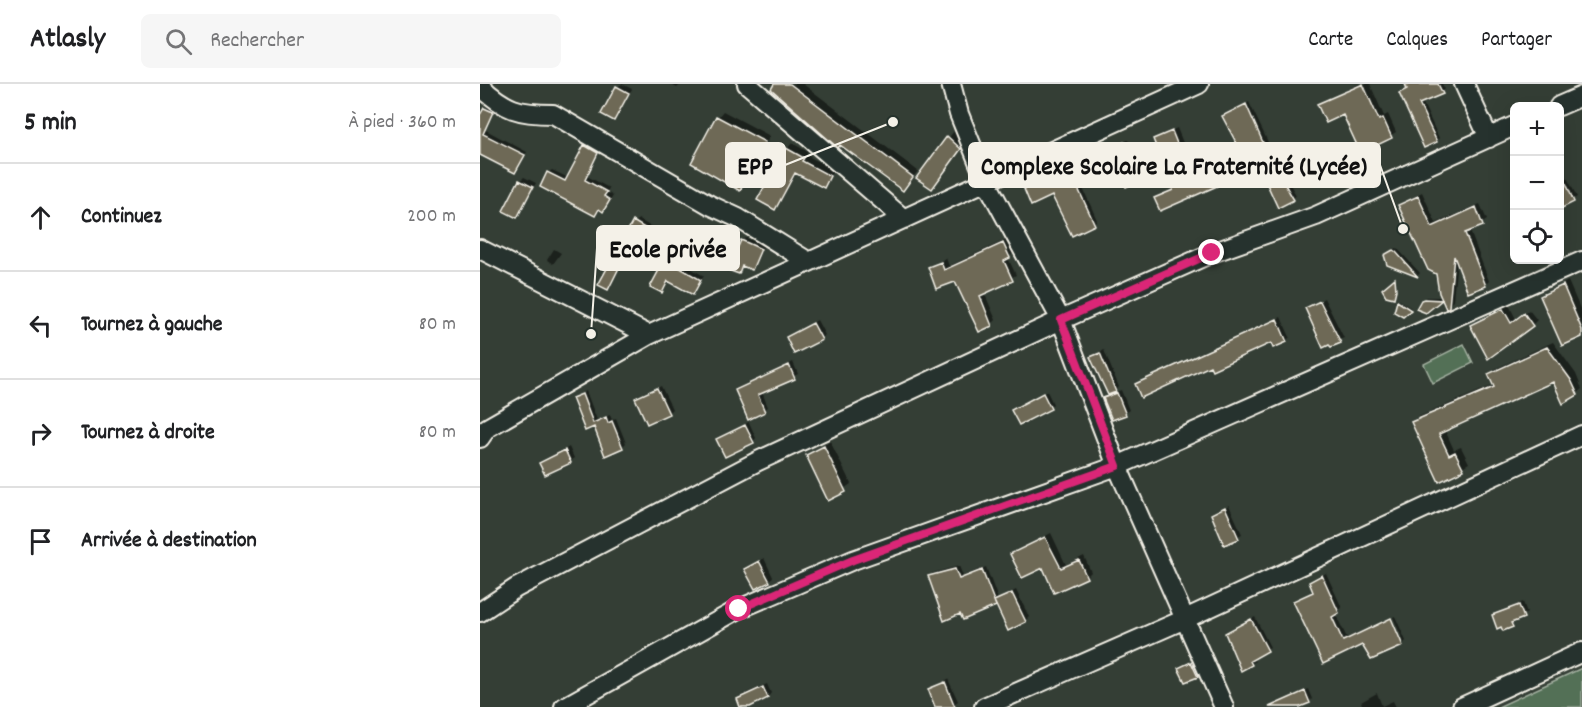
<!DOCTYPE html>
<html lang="fr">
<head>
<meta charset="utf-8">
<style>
	:root { --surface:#fff; --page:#f6f6f6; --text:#202124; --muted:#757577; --line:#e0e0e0 }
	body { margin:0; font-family:Dekko,sans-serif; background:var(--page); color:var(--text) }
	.controls { position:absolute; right:18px; top:18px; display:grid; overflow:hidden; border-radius:9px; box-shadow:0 6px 24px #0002 }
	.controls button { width:54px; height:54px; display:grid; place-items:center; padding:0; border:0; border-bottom:2px solid var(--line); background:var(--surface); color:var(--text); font:30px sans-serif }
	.stop { position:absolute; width:18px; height:18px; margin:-14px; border:4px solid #db2777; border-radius:50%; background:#fff }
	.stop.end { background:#db2777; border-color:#fff; box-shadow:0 2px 6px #0008 }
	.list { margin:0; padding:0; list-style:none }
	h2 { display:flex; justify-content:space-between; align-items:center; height:78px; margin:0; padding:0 24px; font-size:26px }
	h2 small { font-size:20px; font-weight:400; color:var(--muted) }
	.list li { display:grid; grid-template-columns:39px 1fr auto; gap:18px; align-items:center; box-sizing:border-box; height:108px; padding:0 24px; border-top:2px solid var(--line) }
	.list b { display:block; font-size:22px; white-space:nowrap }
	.list em { font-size:20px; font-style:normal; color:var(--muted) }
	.icon { flex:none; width:33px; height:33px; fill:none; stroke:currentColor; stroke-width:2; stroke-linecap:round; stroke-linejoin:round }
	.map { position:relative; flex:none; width:1102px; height:623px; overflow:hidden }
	header { display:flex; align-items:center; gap:36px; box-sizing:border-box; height:84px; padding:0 30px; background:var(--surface); border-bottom:2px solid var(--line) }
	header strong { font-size:28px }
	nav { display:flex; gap:33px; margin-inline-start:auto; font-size:21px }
	.search { width:420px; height:54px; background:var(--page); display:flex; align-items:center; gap:15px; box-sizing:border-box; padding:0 21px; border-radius:9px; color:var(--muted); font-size:22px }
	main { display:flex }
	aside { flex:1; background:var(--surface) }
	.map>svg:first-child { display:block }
	.green { fill:#526f57; stroke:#a3b0a0; stroke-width:1.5 }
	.shadow { fill:#0007 }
	.building { fill:#6e6956; stroke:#f4f1e8; stroke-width:1.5 }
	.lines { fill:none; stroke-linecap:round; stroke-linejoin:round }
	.minor-casing { stroke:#f4f1e8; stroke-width:22 }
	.minor { stroke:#26332d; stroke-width:18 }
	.route { stroke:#db2777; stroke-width:8 }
	.leader { fill:none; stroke:#f4f1e8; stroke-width:2 }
	.callout-dot { fill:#f4f1e8; stroke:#26332d; stroke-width:2 }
	.callout { fill:#f4f1e8; stroke:#f4f1e8; stroke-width:2 }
	.callout-label { font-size:26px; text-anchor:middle; font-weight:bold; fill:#111 }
</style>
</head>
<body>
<header>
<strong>Atlasly</strong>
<div class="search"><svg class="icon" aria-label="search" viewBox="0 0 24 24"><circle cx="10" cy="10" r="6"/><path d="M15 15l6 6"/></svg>Rechercher</div>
<nav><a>Carte</a><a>Calques</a><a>Partager</a></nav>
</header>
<main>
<aside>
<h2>5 min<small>À pied · 360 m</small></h2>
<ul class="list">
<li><svg class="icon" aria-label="ahead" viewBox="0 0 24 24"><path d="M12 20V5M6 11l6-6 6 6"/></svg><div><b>Continuez</b></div><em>200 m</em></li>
<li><svg class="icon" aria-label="left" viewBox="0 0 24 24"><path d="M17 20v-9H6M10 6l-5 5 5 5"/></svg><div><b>Tournez à gauche</b></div><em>80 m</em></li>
<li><svg class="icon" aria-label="right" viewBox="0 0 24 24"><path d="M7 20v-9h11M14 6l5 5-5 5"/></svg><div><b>Tournez à droite</b></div><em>80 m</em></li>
<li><svg class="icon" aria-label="arrive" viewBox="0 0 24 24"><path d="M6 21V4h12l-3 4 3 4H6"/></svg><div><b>Arrivée à destination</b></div></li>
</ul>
</aside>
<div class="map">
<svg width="1102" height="623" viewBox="0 0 1102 623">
	<rect width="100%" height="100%" fill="#343e35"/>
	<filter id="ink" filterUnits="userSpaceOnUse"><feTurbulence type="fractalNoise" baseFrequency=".0167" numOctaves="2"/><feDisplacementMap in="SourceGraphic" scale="12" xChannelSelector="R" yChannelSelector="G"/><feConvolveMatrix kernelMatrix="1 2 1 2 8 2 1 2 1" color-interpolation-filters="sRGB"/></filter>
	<g filter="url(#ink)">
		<path class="green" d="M984,260L993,279L953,299L944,280Z
			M1102,584V623H1018Z"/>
		<path class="shadow" d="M142,0L152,5L134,36L137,3Z
			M190,0H201L197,4Z
			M296,0H323L438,87L423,105Z
			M878,0H890L904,32L908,30L916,48L900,58L896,64L864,29L839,21Z
			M927,0H962L965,5L962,9L942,17L959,54L956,57L921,9L929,4Z
			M769,18L788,58L784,62L755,64L759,60L744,33Z
			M9,21L16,24L4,45L47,68L35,87L0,66V35Z
			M243,27L290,52L265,99L260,105L238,33Z
			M697,44L717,93L736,85L741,96L736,101L676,115L693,104L675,55Z
			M474,47L486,59L452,103L438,93Z
			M648,56L664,91L660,95L631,65Z
			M109,58L121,65L107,92L129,104L127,108L133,112L127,122L115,130L68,89L72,86L89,94Z
			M312,59L328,68L326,71L354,86L343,102L317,88L295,124L307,65Z
			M798,79L816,111L813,115L785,87Z
			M1080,80L1097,113L1080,123Z
			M594,84L617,136L614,139L573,111L545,105Z
			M44,93L56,99L37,133L40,97Z
			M942,108L956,139L1000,120L1007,136L990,147L1009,197L1005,201L977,176L973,217L968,222L963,213L945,227L942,217L946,213H963L958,189L920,121Z
			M158,135L178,147L168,161L159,156L152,171L148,174L145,173L128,204Z
			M266,154L284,161L275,181L271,185L263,181L258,188L262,157Z
			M528,155L534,168L528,174L536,191L504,208L516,236L511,241L476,196L450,183L466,174L469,182Z
			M917,164L940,189L938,191L907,180V169Z
			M74,165L81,169L73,180L67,176Z
			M190,172L224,192L212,209L189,196L182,207L172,202Z
			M1088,197L1102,229V251L1083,260L1062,212Z
			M844,214L864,254L844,262L827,225Z
			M919,216L931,224L922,232L918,218Z
			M1029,221L1036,235L1049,226L1057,236L1052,241H991Z
			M801,233L810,253L806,257H791L731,280L656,300Z
			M337,236L345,251L341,254L308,253Z
			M1073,258L1096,290L1102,305L1097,309L1074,296L965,346L974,366L981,363L989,379L960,396L933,339L938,333L1014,301L1010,290L1015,285Z
			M624,266L639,303L633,309L641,306L649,326L645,329L625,315L629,310L612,274Z
			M313,278L318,290L282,308L288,323L269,334L257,307Z
			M181,302L192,325L188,329L157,315Z
			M106,307L117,336L130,331L132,336L136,334L146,359L142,363L115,341L106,345L94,314Z
			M567,307L573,320L570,323L533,326Z
			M269,338L276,354L273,358L238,355Z
			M350,357L371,400L349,415L328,371Z
			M89,363L94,374L90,377L61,379Z
			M749,421L762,450L745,459L732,431Z
			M571,449L586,481L604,472L611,488L606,493L532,470Z
			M284,474L293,493L289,496L266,485Z
			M479,482L483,492L506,483L518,515L536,506L549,533L545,537L517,519L449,493L453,489Z
			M846,489L862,524L855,529L867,554L910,534L921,561L885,559L844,578L814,517L834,507L830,498Z
			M1043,518L1047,529L1035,536L1032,542L1013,532Z
			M915,532L926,557L924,559L913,533Z
			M775,533L790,563L773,573L775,577L771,580L747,549Z
			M715,576L720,588L717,592L700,584Z
			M468,595L478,617L470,623H457L450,606Z
			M287,600L291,609L288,613L262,623L259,615L262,611Z
			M828,605L832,615L829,618L816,623H789Z
			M897,609L902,622L913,617L916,623H883L881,618Z"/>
		<path class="building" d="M294,0H310L433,93L423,107L360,61L358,64L291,5Z
			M883,0L899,36L903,34L912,54L895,62L897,66L882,72L863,31L846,39L837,20Z
			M925,0H958L963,10L939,20L957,58L944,64L919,9L927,5Z
			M136,2L149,9L134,37L121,30Z
			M766,20L785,63L757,74L753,64L758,62L742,32Z
			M4,24L13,28L3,50L45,71L35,89L0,71V31Z
			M236,32L285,58L260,107L211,79Z
			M692,47L712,97L731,89L737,102L680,127L674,114L693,106L673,55Z
			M467,52L481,65L452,105L436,94Z
			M644,58L661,96L646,103L629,65Z
			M104,61L118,69L105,96L127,108L124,112L130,116L123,128L119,125L115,132L60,103L67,88L85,97Z
			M306,64L324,74L322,77L350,92L344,104L315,89L295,126L277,116Z
			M793,80L814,116L798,124L781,87Z
			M1080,85L1094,118L1080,125Z
			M590,87L615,141L592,152L572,112L551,122L544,105Z
			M39,96L53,103L37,134L23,127Z
			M938,112L952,143L996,123L1003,142L985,149L1006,202L988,209L974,172L969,223L966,225L959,209L956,190L948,186L918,121Z
			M153,137L176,151L168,163L158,157L148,176L144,174L128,206L118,201Z
			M261,156L281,165L272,186L262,182L259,190L248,186Z
			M523,159L530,174L524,177L533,197L500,212L512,242L499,248L475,198L456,205L448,183L461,178L464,186Z
			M913,166L916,168L938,193L907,181L904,171Z
			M185,175L221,196L213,211L188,197L182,209L170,203Z
			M915,194L916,206L914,214L906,212L902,205Z
			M1083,201L1102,246V253L1082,262L1060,212Z
			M941,216L944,215L962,216L946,229L936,225Z
			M840,217L861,259L851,263L849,261L843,264L825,224Z
			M917,217L931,226L923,233L914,228Z
			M1023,225L1031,239L1044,229L1053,242L1008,275L990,241Z
			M797,235L807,258L793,264L791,259L732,286L730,282L661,314L655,300Z
			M333,239L342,256L314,270L306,253Z
			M1067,263L1091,296L1098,311L1083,320L1073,298L959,350L969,371L975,368L984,386L959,398L931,338L1014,303L1008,290Z
			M620,269L636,308L628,311L610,273Z
			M309,281L315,295L278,311L285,328L268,336L255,306Z
			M177,304L189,330L167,340L155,314Z
			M563,309L571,325L539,341L531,326Z
			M637,309L646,331L632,336L623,314Z
			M102,310L113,339L126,333L128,339L132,337L143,364L125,372L114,343L105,347L92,314Z
			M265,341L274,359L245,373L236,355Z
			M344,362L366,408L348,417L326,371Z
			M85,366L91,379L65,391L59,379Z
			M745,423L759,455L744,461L731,430Z
			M565,453L581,484L599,476L607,494L574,509L563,484L542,494L530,470Z
			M279,477L290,498L275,505L264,485Z
			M475,485L479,495L502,486L516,522L483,536L480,530L464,537L448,492Z
			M842,491L859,529L852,533L863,557L911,534L923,562L891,576L882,561L843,580L813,517L833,508L829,498Z
			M532,509L546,538L528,547L514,517Z
			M1039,521L1044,534L1031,539L1033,543L1023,547L1021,543L1017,545L1012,531Z
			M771,535L788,567L770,577L772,581L761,587L745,549Z
			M711,578L718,593L705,598L698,584Z
			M465,598L475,623H455L448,605Z
			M283,603L288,614L270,623H260L257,615Z
			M825,607L830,619L820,623H789Z"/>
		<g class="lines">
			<g class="minor-casing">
				<path id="minor" d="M267,0L424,135
					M471,0L479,30L506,97L581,236L637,382L744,623
					M984,0L1009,54
					M0,2C25,26 39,30 73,30L230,121L258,134L329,178
					M1079,22L1102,12
					M0,165L169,251L719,0
					M0,354L7,344L169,251
					M0,528L36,504L278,377L581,236L732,169L836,132L1034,42
					M84,623L259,525L373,476L637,382L1102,177
					M504,623L705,535L1102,351
					M982,623L1102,568"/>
			</g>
			<use href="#minor" class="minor"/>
		</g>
	</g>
	<g class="lines" filter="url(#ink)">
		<path class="route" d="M259,525L373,476L637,382L581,236L732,169"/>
	</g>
	<path class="leader" d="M923 145L900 81M413 38L305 81M111 250L117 164"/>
	<g class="callout-dot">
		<circle cx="923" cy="145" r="6"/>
		<circle cx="413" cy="38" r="6"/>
		<circle cx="111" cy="250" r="6"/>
	</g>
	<g class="callout">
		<rect x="489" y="59" width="411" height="44" rx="6"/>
		<rect x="246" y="59" width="59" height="44" rx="6"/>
		<rect x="117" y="142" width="142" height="44" rx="6"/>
	</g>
	<g class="callout-label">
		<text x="694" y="90">Complexe Scolaire La Fraternité (Lycée)</text>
		<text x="275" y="90">EPP</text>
		<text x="188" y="173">Ecole privée</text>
	</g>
</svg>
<div class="controls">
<button>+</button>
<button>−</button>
<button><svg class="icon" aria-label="locate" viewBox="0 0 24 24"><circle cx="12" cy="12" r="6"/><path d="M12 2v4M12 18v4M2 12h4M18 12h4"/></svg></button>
</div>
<div class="stop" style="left:259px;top:525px"></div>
<div class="stop end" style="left:732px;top:169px"></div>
</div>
</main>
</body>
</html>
